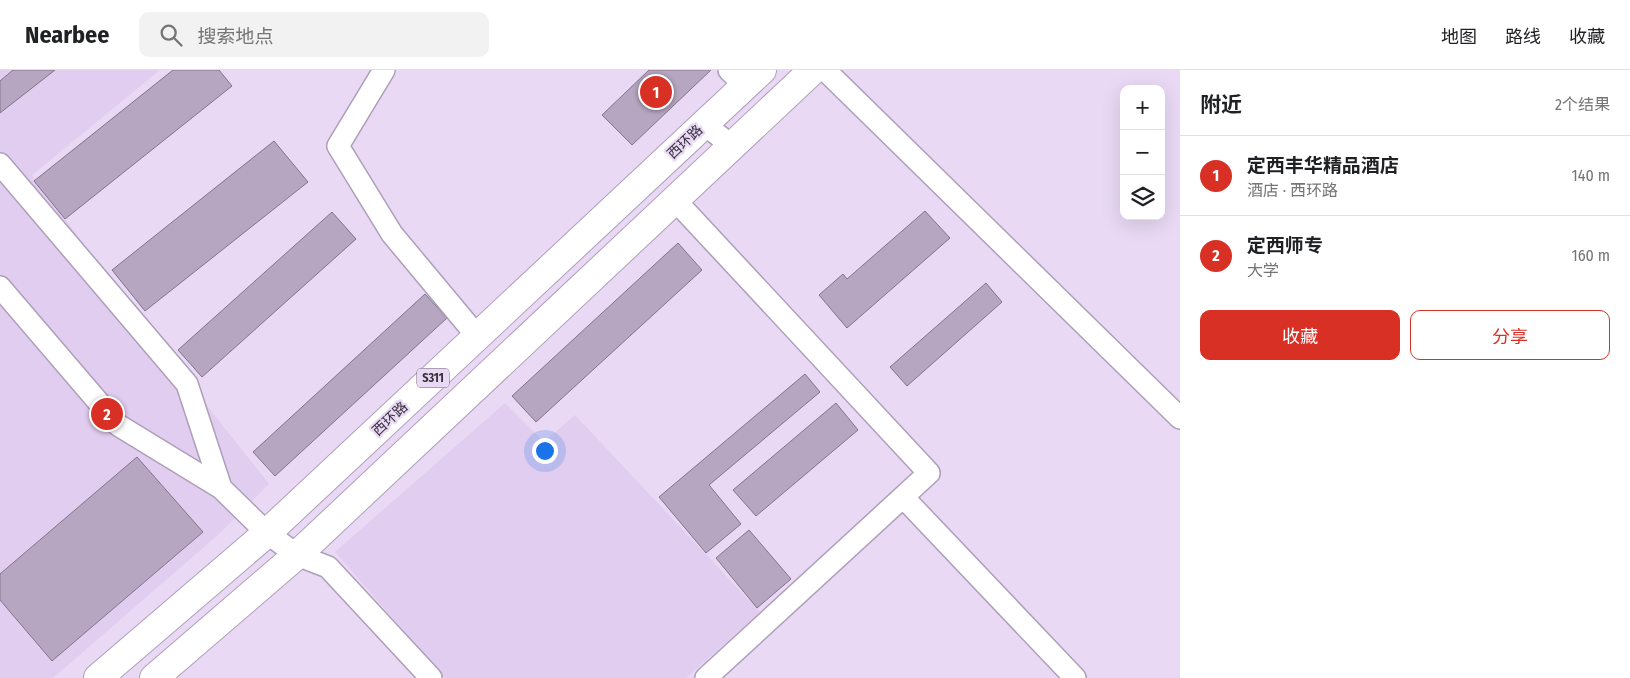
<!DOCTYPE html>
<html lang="zh">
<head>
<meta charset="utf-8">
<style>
	:root { --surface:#fff; --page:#f2f2f2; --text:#202124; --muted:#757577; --line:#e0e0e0; --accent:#d93025 }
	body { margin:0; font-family:"Fira Sans Condensed","Noto Sans SC",sans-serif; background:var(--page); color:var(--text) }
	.controls { position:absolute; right:15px; top:15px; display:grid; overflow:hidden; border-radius:10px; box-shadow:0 5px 20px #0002 }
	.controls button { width:45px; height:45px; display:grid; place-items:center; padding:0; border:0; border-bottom:1px solid var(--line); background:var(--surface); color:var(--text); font:25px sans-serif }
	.you { position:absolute; left:544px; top:380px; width:18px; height:18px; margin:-12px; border:4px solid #fff; border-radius:50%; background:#1a73e8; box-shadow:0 0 0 8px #1a73e833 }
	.badge { display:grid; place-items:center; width:32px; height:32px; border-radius:50%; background:var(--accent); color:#fff; font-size:16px; font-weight:700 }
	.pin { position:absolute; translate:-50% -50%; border:2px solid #fff; box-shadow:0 1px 5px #0006 }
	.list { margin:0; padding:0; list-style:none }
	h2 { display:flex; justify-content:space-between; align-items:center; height:65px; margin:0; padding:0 20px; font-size:21px }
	h2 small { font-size:16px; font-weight:400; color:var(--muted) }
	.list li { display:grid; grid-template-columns:32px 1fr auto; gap:15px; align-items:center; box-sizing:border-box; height:80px; padding:0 20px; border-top:1px solid var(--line) }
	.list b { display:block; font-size:19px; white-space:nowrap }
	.list p { margin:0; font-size:16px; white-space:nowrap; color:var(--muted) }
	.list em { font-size:16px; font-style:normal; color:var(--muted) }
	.actions { display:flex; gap:10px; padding:15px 20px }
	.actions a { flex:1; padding:11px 0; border:1px solid var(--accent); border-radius:10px; text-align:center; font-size:18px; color:var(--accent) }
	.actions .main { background:var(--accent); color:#fff }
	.icon { flex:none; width:28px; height:28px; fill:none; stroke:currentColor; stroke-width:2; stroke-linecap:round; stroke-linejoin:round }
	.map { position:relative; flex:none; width:1180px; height:608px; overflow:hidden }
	header { display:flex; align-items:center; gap:30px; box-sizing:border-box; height:70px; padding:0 25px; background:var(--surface); border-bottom:1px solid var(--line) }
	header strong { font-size:24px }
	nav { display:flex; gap:28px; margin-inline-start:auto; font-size:18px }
	.search { width:350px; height:45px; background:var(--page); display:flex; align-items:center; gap:12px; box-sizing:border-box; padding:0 18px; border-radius:10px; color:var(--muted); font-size:19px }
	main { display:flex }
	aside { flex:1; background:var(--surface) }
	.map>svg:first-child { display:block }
	.built { fill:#e1cdef }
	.building { fill:#b6a6c1; stroke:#83748d }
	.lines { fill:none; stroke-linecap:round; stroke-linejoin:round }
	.minor-casing { stroke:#ae9fb9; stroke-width:24 }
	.major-casing { stroke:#ae9fb9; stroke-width:30 }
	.minor { stroke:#fff; stroke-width:21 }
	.major { stroke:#fff; stroke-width:28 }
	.labels { text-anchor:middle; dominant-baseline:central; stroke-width:4.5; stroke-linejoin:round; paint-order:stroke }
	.shield { fill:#e9d9f4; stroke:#6c6373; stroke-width:1 }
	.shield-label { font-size:12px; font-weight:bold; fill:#37313c }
	.street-label { font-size:14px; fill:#37313c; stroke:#e9d9f4 }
</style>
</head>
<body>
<header>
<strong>Nearbee</strong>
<div class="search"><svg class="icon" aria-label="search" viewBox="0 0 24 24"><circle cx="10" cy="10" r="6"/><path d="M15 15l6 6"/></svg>搜索地点</div>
<nav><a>地图</a><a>路线</a><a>收藏</a></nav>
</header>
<main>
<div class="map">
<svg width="1180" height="608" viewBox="0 0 1180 608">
	<rect width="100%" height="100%" fill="#e9d9f4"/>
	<path class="built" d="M0,0H160L32,105L158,274L269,414L219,464L53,608H0Z
		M505,333L544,372L575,345L760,542L686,608H445L335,482Z"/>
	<path class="building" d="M13,0H55L0,43V11Z
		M173,0H219L232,16L65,149L34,111Z
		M649,0H711L632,75L602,45Z
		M274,71L308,112L145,241L112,200Z
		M925,141L950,168L847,258L819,225L843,204L847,209Z
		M332,142L356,169L202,307L178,280Z
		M678,173L702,200L536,352L512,326Z
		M986,213L1002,232L907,316L890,297Z
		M425,224L447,248L275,406L253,382Z
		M805,304L820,322L709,415L741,454L706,483L659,427Z
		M836,333L858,360L756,446L733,420Z
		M137,387L203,462L52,591L0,530V504Z
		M749,460L791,509L757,538L716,488Z"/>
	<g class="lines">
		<g class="minor-casing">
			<path id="minor" d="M384,0L338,76L392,164L477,266
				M729,0L745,16
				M825,0L1180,348
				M704,54L732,76
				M0,94L187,314L221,418
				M675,130L929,403L706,608
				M0,217L118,355L221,418L267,463L297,485L328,497L431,608
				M903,427L1075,608"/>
		</g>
		<g class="major-casing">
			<path id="major" d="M98,608L267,463L762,0
				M154,608L297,485L813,0"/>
		</g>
		<use href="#minor" class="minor"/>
		<use href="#major" class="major"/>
	</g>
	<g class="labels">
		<rect class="shield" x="417" y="298.5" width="32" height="19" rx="4"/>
		<g class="shield-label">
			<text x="433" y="308">S311</text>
		</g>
		<g class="street-label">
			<text transform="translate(685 72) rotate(-43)">西环路</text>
			<text transform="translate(390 349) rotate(-43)">西环路</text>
		</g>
	</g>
</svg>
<div class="controls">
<button>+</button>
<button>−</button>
<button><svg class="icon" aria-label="layers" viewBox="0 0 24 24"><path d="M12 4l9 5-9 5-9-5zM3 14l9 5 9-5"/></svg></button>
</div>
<div class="you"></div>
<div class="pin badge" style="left:656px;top:22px">1</div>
<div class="pin badge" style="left:107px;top:344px">2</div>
</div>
<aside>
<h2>附近<small>2个结果</small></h2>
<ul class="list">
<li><span class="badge">1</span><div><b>定西丰华精品酒店</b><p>酒店 · 西环路</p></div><em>140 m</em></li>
<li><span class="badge">2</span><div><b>定西师专</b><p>大学</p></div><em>160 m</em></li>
</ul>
<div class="actions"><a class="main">收藏</a><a>分享</a></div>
</aside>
</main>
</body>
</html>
